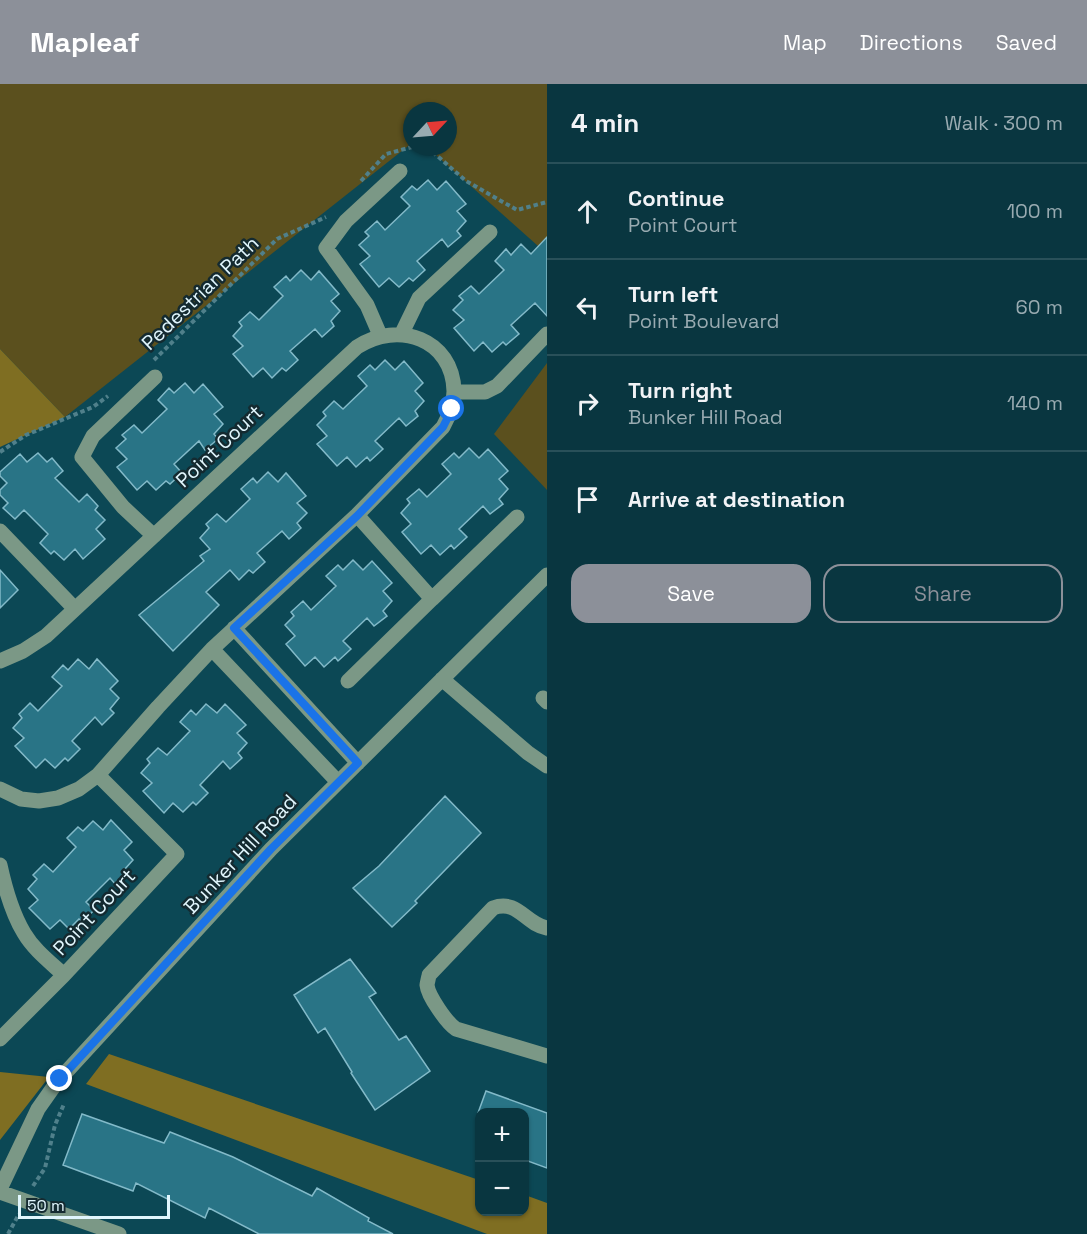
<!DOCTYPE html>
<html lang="en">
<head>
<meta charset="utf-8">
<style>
	:root { --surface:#093640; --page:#17414b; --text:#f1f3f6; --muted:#99abb1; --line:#295059; --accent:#8c9099 }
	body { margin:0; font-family:"Space Grotesk",sans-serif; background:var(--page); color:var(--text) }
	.controls { position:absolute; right:18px; bottom:18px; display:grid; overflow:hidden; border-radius:12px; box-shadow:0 2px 4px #0004 }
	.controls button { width:54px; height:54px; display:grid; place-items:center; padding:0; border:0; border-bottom:2px solid var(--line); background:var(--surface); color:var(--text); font:30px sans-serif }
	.compass { position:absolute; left:403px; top:18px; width:54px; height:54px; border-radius:50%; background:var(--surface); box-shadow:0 2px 4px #0004; rotate:64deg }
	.scale { position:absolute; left:18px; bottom:15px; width:152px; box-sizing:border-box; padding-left:6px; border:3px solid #e1f6fd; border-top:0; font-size:16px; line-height:21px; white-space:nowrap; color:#e1f6fd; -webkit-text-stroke:4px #142a30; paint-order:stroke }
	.stop { position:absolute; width:18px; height:18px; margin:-14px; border:4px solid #1a73e8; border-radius:50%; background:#fff }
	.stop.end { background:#1a73e8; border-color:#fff; box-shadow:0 2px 6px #0008 }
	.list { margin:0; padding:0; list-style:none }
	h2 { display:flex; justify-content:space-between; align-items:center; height:78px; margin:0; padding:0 24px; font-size:26px }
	h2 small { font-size:20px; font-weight:400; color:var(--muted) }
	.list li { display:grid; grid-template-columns:39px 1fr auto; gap:18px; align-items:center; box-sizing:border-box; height:96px; padding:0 24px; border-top:2px solid var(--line) }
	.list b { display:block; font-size:22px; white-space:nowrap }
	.list p { margin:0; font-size:20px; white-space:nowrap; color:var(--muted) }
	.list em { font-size:20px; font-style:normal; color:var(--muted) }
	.actions { display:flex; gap:12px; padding:18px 24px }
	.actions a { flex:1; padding:14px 0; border:2px solid var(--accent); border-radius:18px; text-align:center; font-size:21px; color:var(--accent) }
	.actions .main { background:var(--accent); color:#fff }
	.icon { flex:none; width:33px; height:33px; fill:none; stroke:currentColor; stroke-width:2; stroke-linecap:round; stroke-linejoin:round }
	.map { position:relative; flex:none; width:547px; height:1150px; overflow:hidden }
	header { display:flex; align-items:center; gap:36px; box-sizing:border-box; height:84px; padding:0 30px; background:var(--accent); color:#fff }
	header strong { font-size:28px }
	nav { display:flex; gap:33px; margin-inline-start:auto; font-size:21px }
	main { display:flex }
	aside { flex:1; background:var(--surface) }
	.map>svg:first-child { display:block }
	.green { fill:#5b501e }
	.forest { fill:#7f6e22 }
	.building { fill:#297486; stroke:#83bac9; stroke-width:1.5 }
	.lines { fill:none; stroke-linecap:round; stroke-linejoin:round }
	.path { stroke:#50808b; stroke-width:4; stroke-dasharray:4.5 3; stroke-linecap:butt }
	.minor { stroke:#7b9886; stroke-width:15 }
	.route { stroke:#1a73e8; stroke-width:8 }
	.labels { text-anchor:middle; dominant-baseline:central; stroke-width:5; stroke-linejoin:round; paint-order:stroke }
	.street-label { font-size:20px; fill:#e1f6fd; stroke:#142a30 }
</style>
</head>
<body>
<header>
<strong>Mapleaf</strong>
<nav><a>Map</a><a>Directions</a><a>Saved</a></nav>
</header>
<main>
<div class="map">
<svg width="547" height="1150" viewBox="0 0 547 1150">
	<rect width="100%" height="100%" fill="#0c4855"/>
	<path class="green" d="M0,0H547V170L427,63H448V27H412V59L65,333L0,265Z
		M547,279V406L494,350Z"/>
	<path class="forest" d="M0,265L65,333L0,363Z
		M109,970L479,1096V1128H524L525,1111L547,1119V1150H487L86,1000Z
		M0,988L49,993L0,1056Z"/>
	<path class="building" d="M428,96L437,106L446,97L466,120L457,127L466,137L457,147L461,152L448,163L442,155L417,177L425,186L413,197L409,194L399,203L389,194L379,203L360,180L370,172L359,161L369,152L365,148L377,137L385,146L410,122L401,113L412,102L417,106Z
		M547,153V232L535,219L511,241L519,250L506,261L503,258L492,268L483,258L474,267L454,244L464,236L453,226L463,216L459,212L471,202L479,210L504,186L495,177L506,165L511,171L521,160L531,170Z
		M301,186L311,196L319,187L339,210L331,217L340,227L331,237L334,242L322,253L315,245L290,267L298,276L286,287L282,284L272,294L263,284L253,293L233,270L243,262L233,252L242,242L239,238L250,228L259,236L283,212L274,203L286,192L290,197Z
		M385,276L395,286L404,277L423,299L415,307L424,317L415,327L418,332L406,342L399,334L375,357L383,365L370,377L367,373L356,383L347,373L337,382L317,360L327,352L317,341L326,332L323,328L334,317L343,325L367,302L358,292L370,281L375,286Z
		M185,299L194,309L203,300L223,323L214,330L223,340L214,350L218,355L205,366L199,357L174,380L182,389L170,400L166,397L156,406L147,397L137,406L117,383L127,375L116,364L126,355L122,351L134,341L142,349L167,325L158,316L169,304L174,309Z
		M469,364L479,374L488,365L508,387L499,395L508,405L499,415L503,420L490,430L483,422L459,445L467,453L454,465L451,461L440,471L431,461L421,470L402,448L411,440L401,429L410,419L407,415L419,405L427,413L451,390L442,380L454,369L459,374Z
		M38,369L47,378L52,374L63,387L55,394L79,418L87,410L98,422L95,426L105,436L96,445L105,455L83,475L75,465L64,476L54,467L51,470L40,459L48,450L24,426L15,435L3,424L8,419L0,411V406L7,399L0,392V388L20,370L27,378Z
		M268,388L278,398L286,389L306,412L297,419L307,429L297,439L301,444L289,455L282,447L257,469L265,478L253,489L249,486L239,496L230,486L206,508L219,521L173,567L139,531L204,477L200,472L210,465L200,454L209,444L206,440L217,430L226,438L250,415L241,405L253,394L257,399Z
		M353,476L363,486L372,477L392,499L383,507L392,517L383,527L387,532L374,542L367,534L343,557L351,565L338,577L335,573L324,583L315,573L305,582L286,560L295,552L285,541L294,532L291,528L303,517L311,526L336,502L326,492L338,481L343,486Z
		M0,486L18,506L0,524Z
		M78,575L89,585L97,575L118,597L110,605L119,614L110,625L114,629L102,641L95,633L72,657L80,665L68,677L65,674L55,684L45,675L36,684L15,662L24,654L13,644L22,634L19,630L30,619L38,627L62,602L52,593L63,581L68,586Z
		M206,620L217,629L225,620L246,641L237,649L247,659L238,669L242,674L230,685L223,677L200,701L208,709L196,721L193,718L183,728L173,719L164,729L143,707L152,699L141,689L150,679L147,675L158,664L167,671L190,647L180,638L191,626L196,631Z
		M445,712L481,749L415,817L417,819L392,843L353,804L379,782Z
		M111,736L132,758L124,766L133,776L124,786L129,790L117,802L110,794L86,818L94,826L83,838L79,835L69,845L60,836L50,845L29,824L38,816L28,805L37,795L33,791L44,780L53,788L76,763L67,754L78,743L83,747L93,737L103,746Z
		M350,875L376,909L369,913L399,956L406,952L430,987L375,1026L351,989L352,988L325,944L318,949L294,911Z
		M486,1007L547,1029V1084L525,1076V1029H478Z
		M82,1030L164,1059L170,1048L233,1073L312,1112L317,1104L369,1134L368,1137L393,1150H259L209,1124L205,1134L136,1099L133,1107L63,1081Z"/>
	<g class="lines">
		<path class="path" d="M427,63L466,97L517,126L547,118
			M361,97L386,70L412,63
			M154,276L277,155L326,133
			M0,368L26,351L93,323L108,312
			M33,1102L45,1084L55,1041L64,1020
			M8,1150L19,1130"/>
		<path class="minor" d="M402,249L419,214L490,148
			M380,251L367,221L326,164L346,137L400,87
			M454,308H485L497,302L547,250
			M0,447L75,525
			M154,452L123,423L82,373L93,352L155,293
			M432,515L517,433
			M234,544L358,679
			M212,565L338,698
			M0,577L23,567L46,552L357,263C398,236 453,255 454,307C454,321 449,332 443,343L357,431L212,565L158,623L98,691L79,705L58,714L39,717L21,715L0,705
			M442,595L528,669L547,682
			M348,597L432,515L357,431
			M543,614L547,618
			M0,781C5,804 12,829 24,849C34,866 50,878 64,891
			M547,844C525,840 518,815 493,824L429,891C429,892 427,900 427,901C428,912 447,939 456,945L547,972
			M0,955L64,891L177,770L98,691
			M0,1105L38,1025L57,998L271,765L547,491
			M0,1108L119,1150"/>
	</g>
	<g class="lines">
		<path class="route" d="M60,995L271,765L358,679L234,544L357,432L443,343L452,325"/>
	</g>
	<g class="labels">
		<g class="street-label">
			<text transform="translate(200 209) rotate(-44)">Pedestrian Path</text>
			<text transform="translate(219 362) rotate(-43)">Point Court</text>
			<text transform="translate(240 770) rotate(-47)">Bunker Hill Road</text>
			<text transform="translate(94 828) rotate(-47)">Point Court</text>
		</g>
	</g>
</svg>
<div class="controls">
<button>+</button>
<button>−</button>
</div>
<svg class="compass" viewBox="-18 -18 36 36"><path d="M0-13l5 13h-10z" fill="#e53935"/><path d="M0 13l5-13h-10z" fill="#99abb1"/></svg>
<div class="scale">50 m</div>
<div class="stop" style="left:452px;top:325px"></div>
<div class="stop end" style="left:60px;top:995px"></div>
</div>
<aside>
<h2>4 min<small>Walk · 300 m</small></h2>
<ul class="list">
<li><svg class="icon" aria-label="ahead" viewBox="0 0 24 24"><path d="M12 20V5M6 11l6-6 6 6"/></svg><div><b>Continue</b><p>Point Court</p></div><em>100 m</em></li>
<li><svg class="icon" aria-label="left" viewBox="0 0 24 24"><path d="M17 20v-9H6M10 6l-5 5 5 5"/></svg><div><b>Turn left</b><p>Point Boulevard</p></div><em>60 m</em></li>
<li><svg class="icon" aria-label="right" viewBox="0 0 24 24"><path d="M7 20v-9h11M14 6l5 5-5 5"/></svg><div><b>Turn right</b><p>Bunker Hill Road</p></div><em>140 m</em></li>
<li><svg class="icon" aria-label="arrive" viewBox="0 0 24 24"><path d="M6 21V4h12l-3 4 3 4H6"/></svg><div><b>Arrive at destination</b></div></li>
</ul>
<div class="actions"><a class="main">Save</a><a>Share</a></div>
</aside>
</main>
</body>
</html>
